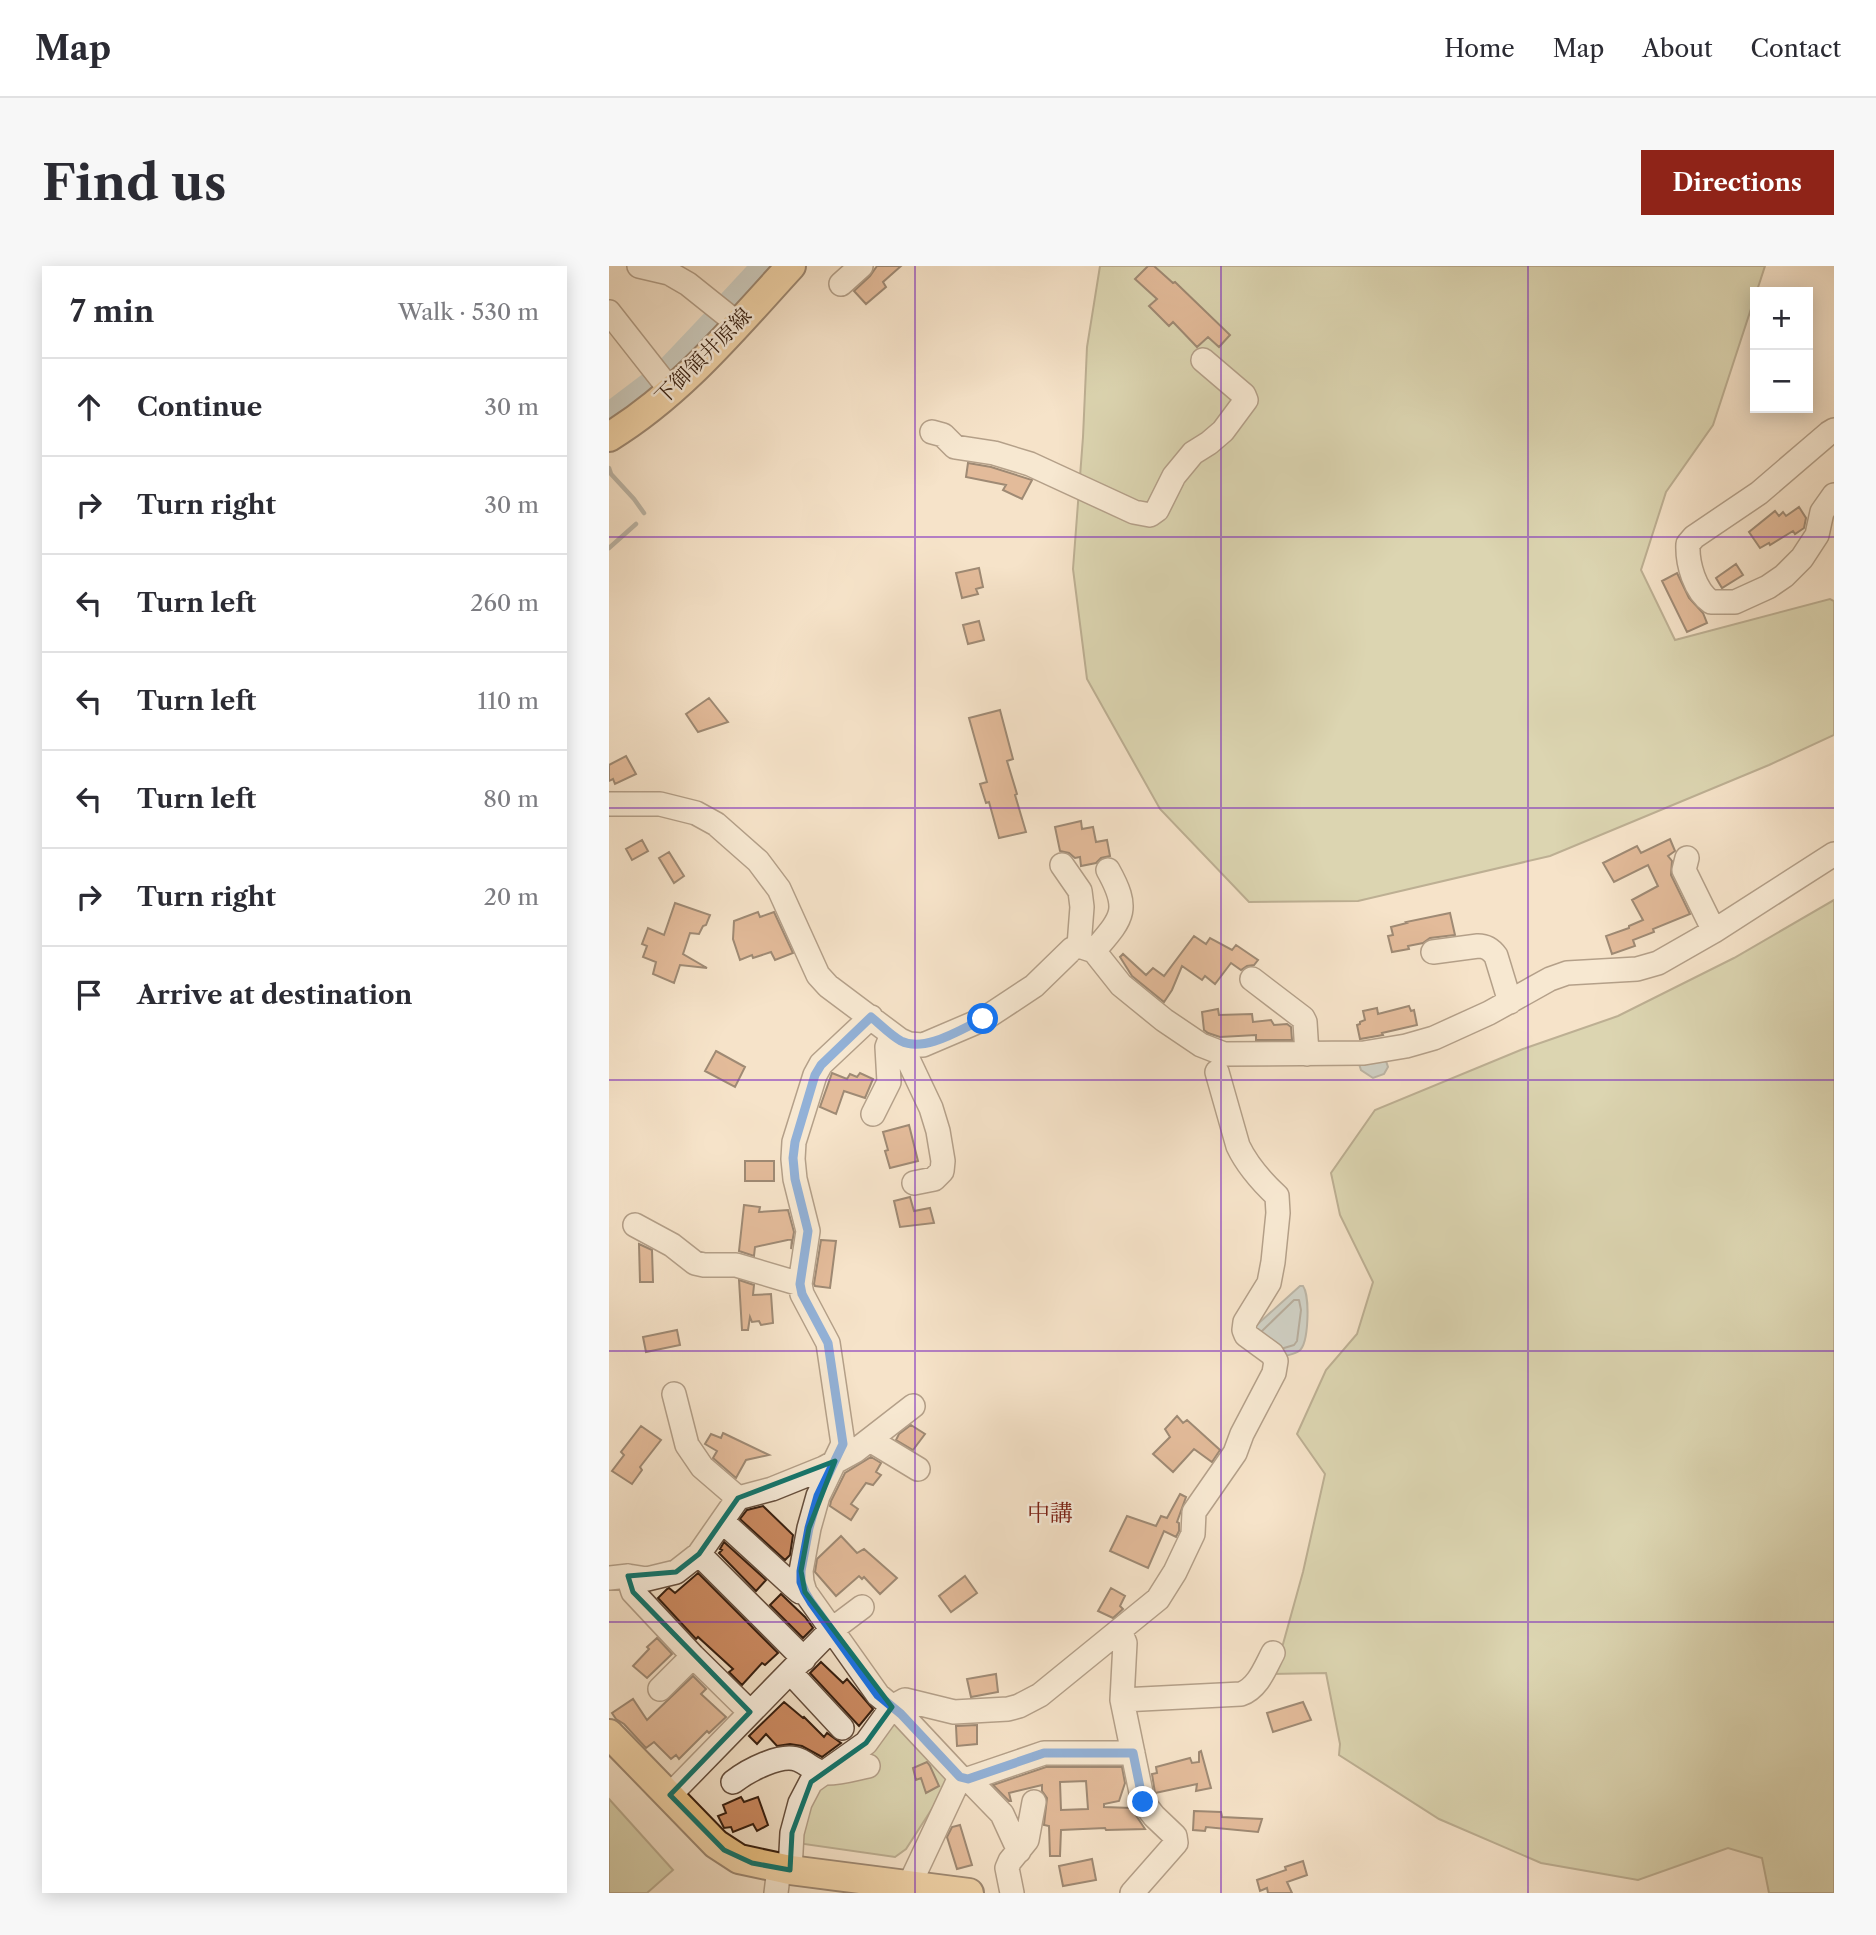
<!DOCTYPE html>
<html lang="en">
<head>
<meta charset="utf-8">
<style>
	:root { --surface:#fff; --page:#f7f7f7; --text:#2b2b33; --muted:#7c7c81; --line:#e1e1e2; --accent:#8f2418 }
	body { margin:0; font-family:"Libre Caslon Text","Noto Serif JP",serif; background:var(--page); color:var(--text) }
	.controls { position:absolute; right:21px; top:21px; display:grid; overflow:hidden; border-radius:0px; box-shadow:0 4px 18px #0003 }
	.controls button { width:63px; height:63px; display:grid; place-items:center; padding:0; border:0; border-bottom:2px solid var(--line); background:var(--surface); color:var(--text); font:35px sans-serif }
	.stop { position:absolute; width:21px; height:21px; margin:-16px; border:5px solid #1a73e8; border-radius:50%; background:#fff }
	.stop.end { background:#1a73e8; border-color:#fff; box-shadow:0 2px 7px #0008 }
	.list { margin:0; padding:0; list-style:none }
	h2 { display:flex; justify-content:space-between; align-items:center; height:91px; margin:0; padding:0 28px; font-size:30px }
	h2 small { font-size:23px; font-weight:400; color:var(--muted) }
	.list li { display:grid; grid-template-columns:46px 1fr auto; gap:21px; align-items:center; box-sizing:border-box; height:98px; padding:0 28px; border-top:2px solid var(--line) }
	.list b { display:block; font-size:26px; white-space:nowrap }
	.list em { font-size:23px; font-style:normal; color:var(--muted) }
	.icon { flex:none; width:38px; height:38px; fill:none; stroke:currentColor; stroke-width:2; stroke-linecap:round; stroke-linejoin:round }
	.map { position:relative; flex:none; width:1225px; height:1627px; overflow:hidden; border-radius:0px }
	header { display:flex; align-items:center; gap:42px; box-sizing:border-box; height:98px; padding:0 35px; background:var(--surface); border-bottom:2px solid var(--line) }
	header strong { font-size:33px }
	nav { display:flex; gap:38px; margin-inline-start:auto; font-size:24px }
	.intro { display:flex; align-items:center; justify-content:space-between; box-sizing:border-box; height:168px; padding:0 42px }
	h1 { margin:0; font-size:49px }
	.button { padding:18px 32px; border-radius:0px; background:var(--accent); color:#fff; font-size:24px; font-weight:700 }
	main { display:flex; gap:42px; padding:0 42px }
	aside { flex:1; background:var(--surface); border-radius:0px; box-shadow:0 4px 18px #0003 }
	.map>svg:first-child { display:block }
	.green { fill:#bcc496; stroke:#787052; stroke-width:2 }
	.water { fill:#a3bbc2; stroke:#777c7a; stroke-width:2 }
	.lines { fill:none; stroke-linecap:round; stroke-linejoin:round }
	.shore { stroke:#6c6c68; stroke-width:2 }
	.stream { stroke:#777c7a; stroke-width:4.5 }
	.river { stroke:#a3bbc2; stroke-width:28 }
	.building { fill:#cd8b62; stroke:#351d0e; stroke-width:2; fill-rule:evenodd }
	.minor-casing { stroke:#654e3d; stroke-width:26 }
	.major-casing { stroke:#351d0e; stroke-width:32 }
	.minor { stroke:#f8eddc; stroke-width:23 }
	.major { stroke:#eac284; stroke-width:28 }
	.route { stroke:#1a73e8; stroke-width:9 }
	.marked { fill:none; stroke:#0f766e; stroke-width:5; stroke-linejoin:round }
	.grid { fill:none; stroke:#7b2cbf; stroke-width:2; stroke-opacity:0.55 }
	.labels { text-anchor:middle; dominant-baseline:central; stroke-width:5; stroke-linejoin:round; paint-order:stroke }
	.street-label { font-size:21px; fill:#351d0e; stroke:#f8eddc }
	.neighbourhood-label { font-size:23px; fill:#7a1f14; stroke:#f8eddc }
</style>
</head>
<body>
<header>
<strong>Map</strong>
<nav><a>Home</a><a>Map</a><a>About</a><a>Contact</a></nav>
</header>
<div class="intro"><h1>Find us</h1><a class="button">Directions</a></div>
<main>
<aside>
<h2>7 min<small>Walk · 530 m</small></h2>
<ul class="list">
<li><svg class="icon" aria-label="ahead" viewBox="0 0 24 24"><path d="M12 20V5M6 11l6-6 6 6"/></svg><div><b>Continue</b></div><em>30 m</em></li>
<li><svg class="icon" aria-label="right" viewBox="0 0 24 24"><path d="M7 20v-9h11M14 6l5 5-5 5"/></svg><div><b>Turn right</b></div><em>30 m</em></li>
<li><svg class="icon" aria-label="left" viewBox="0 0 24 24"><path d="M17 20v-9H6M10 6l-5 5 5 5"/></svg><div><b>Turn left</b></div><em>260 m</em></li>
<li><svg class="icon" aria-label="left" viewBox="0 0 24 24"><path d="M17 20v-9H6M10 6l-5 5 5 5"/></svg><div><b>Turn left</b></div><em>110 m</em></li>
<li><svg class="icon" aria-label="left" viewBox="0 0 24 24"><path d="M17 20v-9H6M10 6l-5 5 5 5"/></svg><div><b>Turn left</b></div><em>80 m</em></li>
<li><svg class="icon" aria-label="right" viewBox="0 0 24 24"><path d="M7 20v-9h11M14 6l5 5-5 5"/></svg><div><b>Turn right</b></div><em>20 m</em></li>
<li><svg class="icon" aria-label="arrive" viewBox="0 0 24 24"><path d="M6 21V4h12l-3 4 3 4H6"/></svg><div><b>Arrive at destination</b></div></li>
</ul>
</aside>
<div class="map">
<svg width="1225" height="1627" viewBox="0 0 1225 1627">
	<rect width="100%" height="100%" fill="#f5e3c9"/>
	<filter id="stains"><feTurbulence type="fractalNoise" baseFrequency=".00286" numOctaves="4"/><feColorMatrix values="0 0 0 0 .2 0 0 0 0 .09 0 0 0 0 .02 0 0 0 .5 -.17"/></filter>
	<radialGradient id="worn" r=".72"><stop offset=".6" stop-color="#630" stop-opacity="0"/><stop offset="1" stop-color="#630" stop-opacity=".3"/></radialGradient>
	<path class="green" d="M491,0H1156L1104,159L1057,226L1032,304L1066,374L1221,333L1225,335V469L1160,499L941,590L749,635L640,636L551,543L478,413L464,303L474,171L478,81Z
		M1225,634V1627H1160L1153,1592L1119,1582L1029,1614L932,1597L830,1553L730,1489L731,1478L717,1407L657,1408L674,1378L694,1306L716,1208L688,1168L717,1104L748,1068L764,1016L731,949L722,907L766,844L914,783L1009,750L1125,692Z
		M287,1451L339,1515V1518L297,1583L286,1591L188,1577L195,1538Z
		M0,1533L64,1604L38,1627H0Z"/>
	<path class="water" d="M775,789L779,801L775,808L764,812L752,804L749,795Z
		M691,1020H694C701,1030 700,1078 690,1085C686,1088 678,1089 674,1091L641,1065Z"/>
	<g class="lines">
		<path class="shore" d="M653,1065L685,1034H690L692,1044L688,1075L685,1079L675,1082"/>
		<path class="stream" d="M0,202L2,208L25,233L35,247
			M0,282L27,258"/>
		<path class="river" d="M120,40L157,0
			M0,151L57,108L111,51"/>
	</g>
	<path class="building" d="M268,0H292L274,16L277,21L257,38L245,25L261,10Z
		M539,0H545L564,17L566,16L621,69L610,81L599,71L588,81L564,56L560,60L540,40L548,33L526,13Z
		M359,197L382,201L423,214L413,233L394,224L397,219L357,211Z
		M1190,241L1197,252L1195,262L1186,268L1184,265L1161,279L1160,277L1151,282L1140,266L1166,245L1170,250L1174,246L1177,250Z
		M1127,298L1134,309L1113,322L1107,312Z
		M370,302L374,321L367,323L369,328L353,332L347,307Z
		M1068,307L1080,332L1094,347L1098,357L1078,366L1053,315Z
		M370,355L375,374L359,378L354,359Z
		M100,432L119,456L89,466L77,448Z
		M391,444L404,493L398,495L408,528L406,529L417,566L390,572L380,536L377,537L371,518L378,516L360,452Z
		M17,490L27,508L6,518L4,513L0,515V499Z
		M472,555L473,563L484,561L487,576L498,574L501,590L492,592L487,597L472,600L471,591L466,592L460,587L451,585L446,561Z
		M1061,573L1066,585L1059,590L1063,595L1062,609L1081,648L1044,663L1045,666L1024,674L1026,680L1003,688L997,670L1020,662V660L1034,654L1023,634L1049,620L1039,599L1005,616L994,597L1028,580L1032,587Z
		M33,574L39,585L23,594L17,583Z
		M60,586L75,610L65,617L50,592Z
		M66,637L101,649L97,659L94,660L90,668L81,667L74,688L98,702L71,699L65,717L44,708L47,696L34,691L38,680L33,678L39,662L55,669Z
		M149,646L151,651L165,646L184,687L166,694L162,686L144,692L143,689L131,694L124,673L125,655Z
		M841,647L846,669L821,672L814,677L799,680L800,683L783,686L779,670L784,669L782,661L798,657L797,656Z
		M585,670L597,678L601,672L623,684L627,679L649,694L645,699L638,700L632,704L622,697L606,718L596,710L593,714L573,700L563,724L555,736L523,710L511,691L514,688L537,709L544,702L555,710Z
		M800,740L802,745L805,744L808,759L773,767L774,769L751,773L748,759L751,758V756L756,754L754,745L768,742L769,748Z
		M609,743L610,749L643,748L644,756L662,754L665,759L678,758L682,761L683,774H647V769L611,771L599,767L595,764L593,746Z
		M107,785L136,801L126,821L96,805Z
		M223,807L238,813L241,808L248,811L251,807L264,813L256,832L235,825L227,848L211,841Z
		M300,859L309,895L281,902L276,885L279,884L274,866Z
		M136,895H165V915H136Z
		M301,931L305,945L321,942L325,957L291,961L285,935Z
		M135,939L151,941L150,946L179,944L185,966L182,983L183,973L146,981L145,990L130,985Z
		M212,974L227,975L221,1022L206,1020L205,1018Z
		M30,978L43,984L44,1016H31Z
		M130,1014L145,1019L144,1029L162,1028L164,1057L152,1059L150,1055L143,1056L141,1051L139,1064H133Z
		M68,1064L71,1079L37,1086L34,1071Z
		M568,1150L574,1157L578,1154L611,1184L603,1196L585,1183L564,1206L544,1188L561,1171L556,1163Z
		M302,1159L316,1168L304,1184L287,1174L290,1168Z
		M32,1160L52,1174L31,1201L33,1204L23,1218L3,1205L15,1189L12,1186Z
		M114,1167L160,1189L137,1194L127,1212L104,1192L108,1185L96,1178L102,1168L112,1172Z
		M262,1191L272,1197L267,1206L272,1209L264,1219L257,1217L242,1238L249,1243L242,1254L221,1240L222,1235L236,1207Z
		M571,1228L577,1231L568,1256L570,1257V1265L567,1271L555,1265L539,1302L501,1285L518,1250L547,1260L552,1250L558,1252Z
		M154,1240L184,1269L181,1289L176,1294L131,1253L138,1244Z
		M232,1270L248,1287L255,1283L288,1312L271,1328L255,1311L253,1313L250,1310L227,1330L206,1306L208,1293Z
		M115,1276L157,1314L147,1325L110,1287L113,1284L111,1283Z
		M89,1307L169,1387L156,1399L153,1397L133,1419L120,1406L124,1403L89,1371L87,1373L49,1332L58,1323L60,1322L66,1327Z
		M356,1310L368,1327L342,1346L330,1330Z
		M502,1322L516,1330L511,1340L514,1343L504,1352L489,1345Z
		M172,1328L196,1351L204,1362L194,1372L161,1339Z
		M48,1372L63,1388L38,1412L24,1400L40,1383L38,1381Z
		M212,1396L234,1417L238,1413L264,1443L250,1460L201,1407Z
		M387,1408L389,1426L362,1431L358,1413Z
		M84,1410L97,1423L92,1428L117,1451L100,1467L98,1465L70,1493L67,1489L62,1493L45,1476L37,1482L15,1458L7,1453L3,1447L24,1433L38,1454Z
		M175,1436L194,1452L195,1451L215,1471L218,1467L232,1477L213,1491L193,1480L181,1478L168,1480L157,1468L148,1478L140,1470Z
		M694,1436L702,1454L664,1466L658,1447Z
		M368,1459V1478L348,1480L347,1460Z
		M592,1485L602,1522L587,1525L588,1518L546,1527L543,1508L548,1507L547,1501L581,1492L583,1497L590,1496V1486Z
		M318,1496L321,1500L330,1520L317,1527L312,1512L307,1514L304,1502Z
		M437,1501H513L516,1517L510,1535L495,1538V1541L522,1542L536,1563L497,1564L496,1562L452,1564L451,1590H441L440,1560L435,1559L438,1532L433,1525V1519L400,1527L402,1535H400L384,1519ZM477,1515L479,1543L452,1544L451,1516Z
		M132,1531L135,1536L149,1531L159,1559L148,1565L144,1558L124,1566L122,1561L115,1562L109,1550L117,1547L114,1539Z
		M585,1545L612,1546L613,1551L653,1553L649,1566L597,1561L596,1565L584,1564Z
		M351,1559L363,1599L348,1603L338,1571L343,1561Z
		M483,1593L487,1614L454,1620L450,1600Z
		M694,1595L698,1609L678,1616L683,1627H659L658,1622L651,1625L648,1614L677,1604L676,1601Z"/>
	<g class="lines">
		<g class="minor-casing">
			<path id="minor" d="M30,0L60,7L79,18L129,58
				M232,18L252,0
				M0,46L62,125
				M1225,164L1220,167L1150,227L1085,271L1079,278C1078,298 1086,325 1102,336H1126L1159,321L1175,310L1193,292L1208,269L1213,246L1225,229
				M323,166L334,169L346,181L385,187L421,198L525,246L541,249L548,244L565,210L584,187L600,177L614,165L637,134L635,129L594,94
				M0,538H51L87,547L107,558L149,595L170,623L209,709L219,720L291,774L300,778L314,779L375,753L425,720L463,683L470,680L485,685L512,719L555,754L592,779L615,788L755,787L797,780L825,772L880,747L941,713L958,707L1028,703L1049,697L1105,665L1225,588
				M1078,592L1075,604L1105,665
				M453,599L471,625L473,641L470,680
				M485,685C513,652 522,645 499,604
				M824,686L869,680C877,680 882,683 887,690L901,736
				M643,713L694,752L696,756L698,788
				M300,778L297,789L322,842L329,865L334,895L333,905L325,913L305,917
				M264,848L280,816L278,781L283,768
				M26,959L63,979L86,997L95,999H127L191,1018
				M65,1128L78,1179L93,1201L129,1232
				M261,1174L309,1203
				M113,1255L184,1320L191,1326H196L269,1429L292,1448L351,1511L305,1609L302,1618
				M90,1288L195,1393
				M19,1310L24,1326L84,1390L141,1446
				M0,1312L19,1310L38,1313L67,1306L90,1288L129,1232L163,1223L215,1202L246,1185L304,1140
				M196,1326L193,1316L192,1305L200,1262L209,1230L234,1178L219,1077L193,1028L191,1018L199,965L186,913L184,893L185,876L206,809L212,798L262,751
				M511,1365L516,1377L513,1434L534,1536L545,1550L566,1570L567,1577L523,1627
				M181,1406L233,1462
				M51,1423L84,1390
				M513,1434L632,1428C649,1422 656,1402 664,1387
				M351,1511L359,1513L435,1487H524
				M359,1513L393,1548L410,1585
				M124,1516C138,1505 173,1486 190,1494C199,1498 205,1505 215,1507C229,1508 245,1503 259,1500
				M61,1529L221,1365L253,1341
				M181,1604L183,1567L191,1537L202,1516L257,1477L283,1441L296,1434L345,1446L399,1443L410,1440L431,1429L549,1333L566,1306L584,1268L585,1246L626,1187L633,1168L665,1107L667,1095L663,1088L637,1069L635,1064L636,1056L660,1017L664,996L669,947L668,930C652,915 638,899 629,880L608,806
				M167,1627L170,1602
				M403,1627L398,1602L401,1595L418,1574L425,1536"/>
		</g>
		<g class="major-casing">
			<path id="major" d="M0,171C72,127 126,61 182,0
				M0,1468L107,1578L130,1593L181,1604L360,1627"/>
		</g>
		<use href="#minor" class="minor"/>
		<use href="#major" class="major"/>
	</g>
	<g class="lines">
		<path class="route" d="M374,753C352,763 316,787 292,775C281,769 272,759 262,751L212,799L206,809L186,876L184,892L186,913L199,965L191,1018L193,1028L219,1077L234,1178L209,1230L200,1262L192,1305V1316L196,1326L202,1336L269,1429L292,1448L351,1511L359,1513L435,1487H524L534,1536"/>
	</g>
	<path d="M0 0H1225V1627H0ZM226,1195L200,1262L192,1305L196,1326L283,1441L257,1477L202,1516L183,1567L181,1604L143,1597L115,1584L61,1529L141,1446L24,1326L19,1310L67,1306L90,1288L129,1232Z" fill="#f5e3c9" fill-opacity=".55" fill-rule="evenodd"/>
	<path class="marked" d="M226,1195L200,1262L192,1305L196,1326L283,1441L257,1477L202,1516L183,1567L181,1604L143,1597L115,1584L61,1529L141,1446L24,1326L19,1310L67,1306L90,1288L129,1232Z"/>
	<path class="grid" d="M306,0V1627M612,0V1627M919,0V1627M0,271H1225M0,542H1225M0,814H1225M0,1085H1225M0,1356H1225"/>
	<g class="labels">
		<g class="street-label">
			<text transform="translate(94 90) rotate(-45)">下御領井原線</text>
		</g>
		<g class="neighbourhood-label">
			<text x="441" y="1247">中講</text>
		</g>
	</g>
	<rect width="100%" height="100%" filter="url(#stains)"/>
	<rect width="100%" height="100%" fill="url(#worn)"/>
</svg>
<div class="controls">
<button>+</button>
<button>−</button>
</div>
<div class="stop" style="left:374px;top:753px"></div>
<div class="stop end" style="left:534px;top:1536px"></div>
</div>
</main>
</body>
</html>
